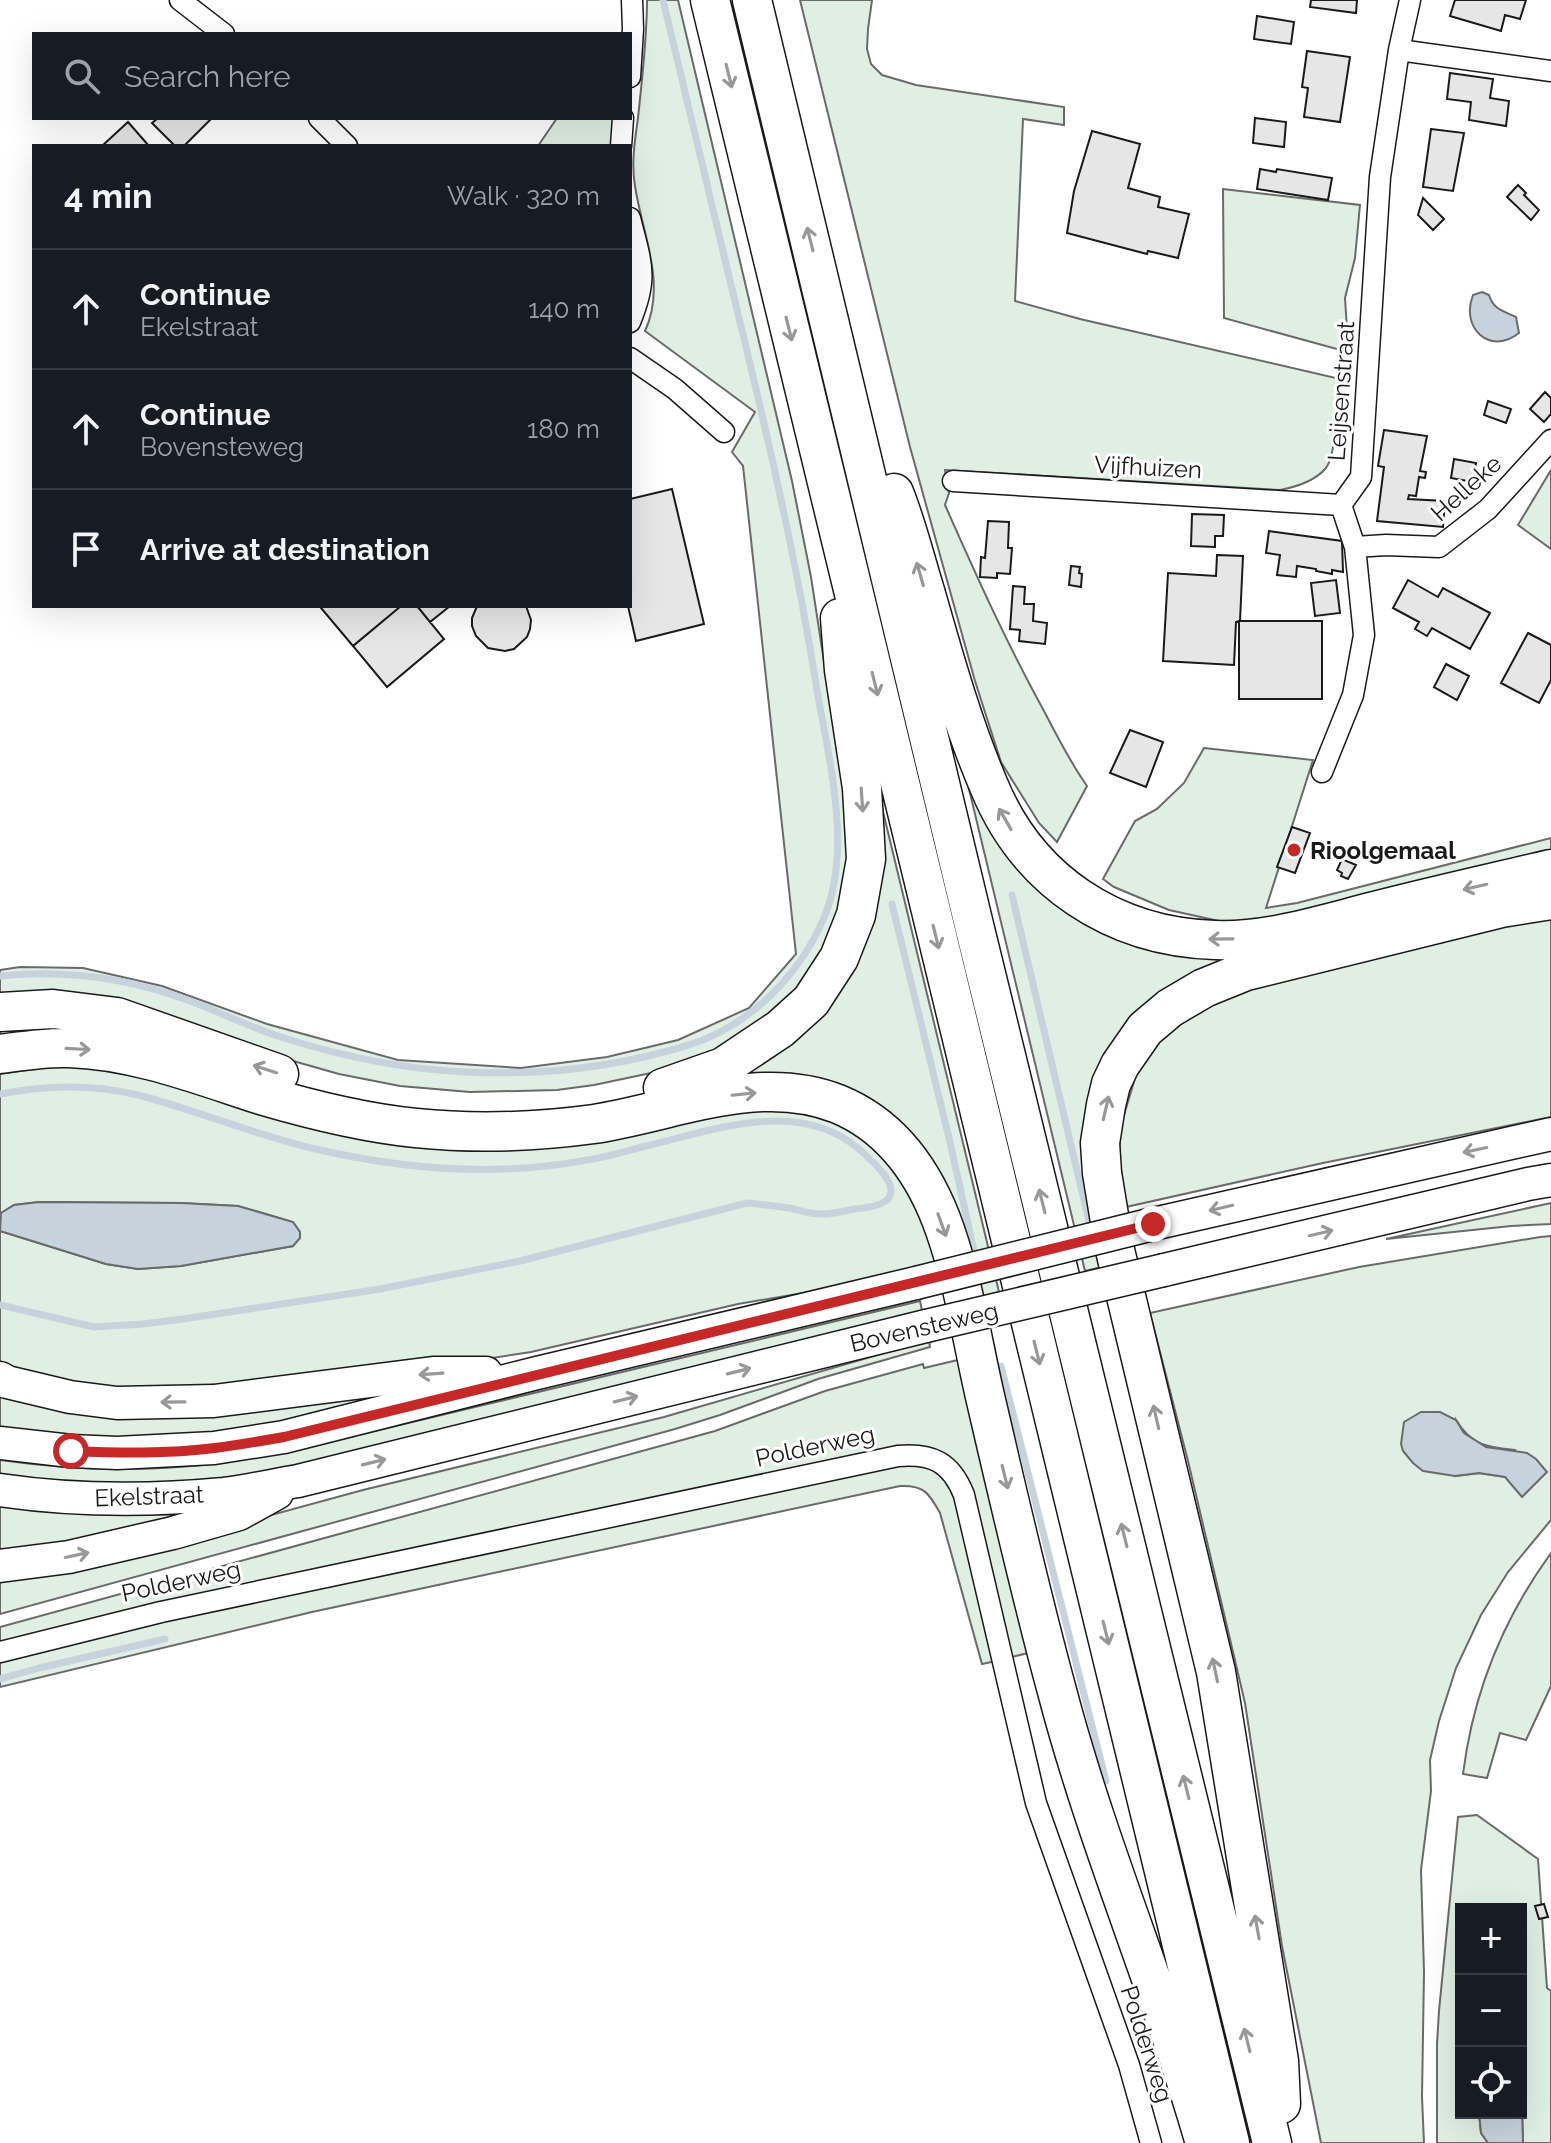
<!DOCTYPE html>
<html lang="en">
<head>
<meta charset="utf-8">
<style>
	:root { --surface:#171b24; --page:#20242c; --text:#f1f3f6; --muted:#9ea1a6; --line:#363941 }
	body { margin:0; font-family:Raleway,sans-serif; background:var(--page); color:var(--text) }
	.controls { position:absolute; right:24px; bottom:24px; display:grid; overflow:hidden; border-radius:0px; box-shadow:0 8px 32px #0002 }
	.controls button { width:72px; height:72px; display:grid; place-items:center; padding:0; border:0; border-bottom:2px solid var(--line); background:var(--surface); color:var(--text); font:40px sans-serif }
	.stop { position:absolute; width:24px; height:24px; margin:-18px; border:6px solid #c62828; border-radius:50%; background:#fff }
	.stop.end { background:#c62828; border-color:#fff; box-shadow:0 2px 8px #0008 }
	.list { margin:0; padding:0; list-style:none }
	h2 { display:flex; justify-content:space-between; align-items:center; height:104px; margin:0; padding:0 32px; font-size:34px }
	h2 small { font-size:26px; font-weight:400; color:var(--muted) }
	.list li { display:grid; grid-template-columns:52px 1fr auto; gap:24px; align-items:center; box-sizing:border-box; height:120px; padding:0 32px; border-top:2px solid var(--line) }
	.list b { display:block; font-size:30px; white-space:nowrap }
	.list p { margin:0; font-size:26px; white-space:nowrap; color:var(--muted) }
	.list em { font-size:26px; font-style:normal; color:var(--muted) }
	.icon { flex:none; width:44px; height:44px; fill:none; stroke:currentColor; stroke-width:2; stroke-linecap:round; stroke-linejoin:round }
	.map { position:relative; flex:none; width:1551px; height:2143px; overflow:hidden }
	.search { position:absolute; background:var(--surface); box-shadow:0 8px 32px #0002; left:32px; top:32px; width:600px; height:88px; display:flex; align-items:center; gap:20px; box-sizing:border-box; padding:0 28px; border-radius:0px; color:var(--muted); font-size:30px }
	.panel { position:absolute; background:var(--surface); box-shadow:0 8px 32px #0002; left:32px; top:144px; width:600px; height:464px; border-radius:0px }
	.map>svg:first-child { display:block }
	.green { fill:#e0efe3; stroke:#6a6a6a; stroke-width:2; fill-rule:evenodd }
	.water { fill:#c6d2dc; stroke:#6a6a6a; stroke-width:2 }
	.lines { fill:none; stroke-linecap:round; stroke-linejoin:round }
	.stream { stroke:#c6d2dc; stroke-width:7 }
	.building { fill:#e6e6e6; stroke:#1a1a1a; stroke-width:2 }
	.minor-casing { stroke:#1a1a1a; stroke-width:23 }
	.primary-casing { stroke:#1a1a1a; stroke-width:35 }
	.motorway-casing { stroke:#1a1a1a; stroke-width:41 }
	.minor { stroke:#fff; stroke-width:20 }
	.primary { stroke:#fff; stroke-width:32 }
	.motorway { stroke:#fff; stroke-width:38 }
	.primary-bridge-casing { stroke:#1a1a1a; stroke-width:35; stroke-linecap:butt }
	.primary-bridge { stroke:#fff; stroke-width:32 }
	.oneway { stroke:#989898 }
	.route { stroke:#c62828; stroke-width:10 }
	.poi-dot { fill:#c62828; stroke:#fff; stroke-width:3 }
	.labels { text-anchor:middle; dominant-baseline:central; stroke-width:6; stroke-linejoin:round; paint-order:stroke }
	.street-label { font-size:24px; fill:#1a1a1a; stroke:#fff }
	.poi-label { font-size:24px; font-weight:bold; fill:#1a1a1a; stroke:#fff; text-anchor:start }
</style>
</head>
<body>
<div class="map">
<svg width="1551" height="2143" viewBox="0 0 1551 2143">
	<rect width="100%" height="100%" fill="#fff"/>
	<path class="green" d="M647,0H678L792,481L811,577L851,837L833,936L793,995L761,1025L706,1056L681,1066L651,1073L594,1085L557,1090L470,1092L400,1086L339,1074L286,1059L0,998V970L20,967L83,968L162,986L267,1024L398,1060L521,1068L607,1057L678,1040L749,1008L796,954L743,466L732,452L755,412L645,331C667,283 642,234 635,186C631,163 635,140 638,118C642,79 647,39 647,0Z
		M800,0H872L868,29L867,49L871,64L882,75L916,85L1064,107V125L1023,119L1015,301L1080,319L1340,379C1337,397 1337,454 1326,468C1315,481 1296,487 1280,490L945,470L949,493L945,505C976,575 1007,644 1044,711C1057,736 1070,762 1087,786L1057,842L1039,823L1001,762L975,681L910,447Z
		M557,118H617L616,146H538Z
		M1223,189L1360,205L1355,258L1345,298L1347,329L1344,351L1224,318Z
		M1551,470V549L1518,525Z
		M1204,748L1313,760L1266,908L1297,903L1551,838V858L1237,925L1169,910L1114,887L1103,879L1135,821L1157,809L1184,783Z
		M962,760L1009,851L1228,958L1110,1066L1106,1266L1085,1271Z
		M872,766L999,1292L975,1298L849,1100L488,1124L0,1046V1027L65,1025L322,1095L428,1114L568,1113L696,1086L824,994Z
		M1551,917V1117L1323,1163L1126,1207L1119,1156L1121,1125L1136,1075L1166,1031L1192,1011L1238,992L1489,928Z
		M53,1066L91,1067L166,1083L290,1122L741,1111L770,1109L808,1113L829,1119L876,1146L912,1193L938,1265L886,1279L738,1304L531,1352L394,1373L125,1396L13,1368L0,1362V1231L106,1264L138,1269L181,1266L293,1246L300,1232L293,1222L238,1206L181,1203L39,1202L14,1205L0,1214V1074Z
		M1551,1203V1224L1511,1226L1386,1239Z
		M1551,1236V1520L1508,1572L1481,1615L1456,1668L1439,1721L1430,1760L1431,1791L1421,1870L1424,1972L1422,2097L1424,2143H1321L1282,1946L1245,1703L1188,1461L1150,1313L1359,1267L1540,1237ZM1456,1420C1472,1446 1487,1447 1515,1450L1505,1477L1479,1473L1455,1476Z
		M920,1301L923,1315L362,1452L219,1480L92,1486L0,1477V1460C70,1470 141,1472 212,1464C237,1461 262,1456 286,1452Z
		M929,1340L930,1347L818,1379L720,1415L675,1429L0,1614V1574L151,1548L363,1490L664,1417Z
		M962,1359L1033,1652L1011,1657L945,1456L0,1644V1627L715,1431L825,1391L923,1364L924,1368Z
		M439,1381L351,1411L162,1441L0,1432V1393Z
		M894,1462L930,1464L950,1482L996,1661L982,1664L940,1513C929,1493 924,1485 900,1486L312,1612L0,1687V1658L32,1649Z
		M0,1504L199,1510L0,1559Z
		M1551,1553V1686L1526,1740L1500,1733L1487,1778L1463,1774C1473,1694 1503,1619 1551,1553Z
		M1477,1815L1538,1859L1547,1988L1551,1991V2143H1523L1521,2075V1909H1461V2113H1479L1481,2133L1488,2143H1437V2044L1439,2011L1458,1817Z"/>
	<path class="water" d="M1482,292L1489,295C1493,309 1503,311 1516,317L1519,333C1490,356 1460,328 1473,295Z
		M39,1202L181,1203L238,1206L293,1222L300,1232V1238L293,1246L181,1266L138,1269L106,1264L0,1231L1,1213L14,1205Z
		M1421,1412H1440L1456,1420L1464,1433L1486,1447L1527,1453L1536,1459L1547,1472L1522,1497L1505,1477L1479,1473L1455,1476L1423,1471L1413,1463L1403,1451L1401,1444L1404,1422Z
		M1521,2075L1523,2143H1488L1481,2133L1479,2113H1521Z"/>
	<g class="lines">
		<path class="stream" d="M1012,895L1091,1230
			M892,904L949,1138L976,1260
			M0,976C65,969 129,978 190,1001C222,1013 252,1028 284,1038C344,1057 403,1069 465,1072C527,1075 589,1070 648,1056C672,1050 697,1044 718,1033C764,1010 803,967 823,920C854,850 828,757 816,684C796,559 768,437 738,314C713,209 688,105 663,0
			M0,1094C45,1085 93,1084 138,1095C196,1110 253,1134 311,1148C400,1169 497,1177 587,1160C607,1157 626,1151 646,1146C714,1130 799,1097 860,1150C870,1159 906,1189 884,1202C877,1207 863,1208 855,1209C843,1211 830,1215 819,1214C809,1214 799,1210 789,1208C775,1206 761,1204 747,1203L520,1261L380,1289L183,1319L143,1324L94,1327L0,1305
			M1001,1366L1106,1781
			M0,1679L39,1668L165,1639"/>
	</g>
	<path class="building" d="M1311,0H1357L1356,13L1310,7Z
		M1455,0H1526L1520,19L1505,15L1501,31L1450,16Z
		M1257,16L1294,22L1291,44L1254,39Z
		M1307,51L1350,57L1340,122L1304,117L1308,88L1302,87Z
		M1450,73L1493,79L1490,98L1509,101L1506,126L1469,120L1471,102L1447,99Z
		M158,118H212L184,146H175L152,123Z
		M1255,118L1286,122L1284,147L1253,143Z
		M128,122L149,146H102Z
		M1431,129L1464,133L1453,191L1423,187Z
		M1092,131L1140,144L1128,188L1160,197L1158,207L1189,214L1178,258L1148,251L1147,254L1067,233L1074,191Z
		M1260,169L1276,172L1277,169L1332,178L1328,200L1257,189Z
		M1518,185L1526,193L1524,195L1539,210L1531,220L1507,197Z
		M1423,198L1444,219L1433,230L1418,215Z
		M1545,392L1551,398V414L1544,422L1530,409Z
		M1488,401L1511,409L1506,423L1484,415Z
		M1384,430L1427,436L1420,471L1426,472L1425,478L1419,477L1416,496L1409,495L1408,499L1445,501L1443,527L1377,521L1384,467L1378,466Z
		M1454,459L1476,463L1473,482L1451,478Z
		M672,489L704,624L636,641L628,606H630V499Z
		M1192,514L1224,515L1223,536H1215V547L1191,546Z
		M988,521L1009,522L1008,548H1012L1010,574L997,573V578L980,577L981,557L985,558Z
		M1269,531L1342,541L1343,572L1332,570V574L1316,571V569L1297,566L1296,577L1277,575L1280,555L1266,553Z
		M1217,555L1243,556L1240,621L1236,622L1234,665L1163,661L1168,573L1216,576Z
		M1071,566L1080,567L1079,573L1082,574L1081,587L1069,585Z
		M1336,580L1340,613L1315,616L1311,583Z
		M1408,580L1438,597L1443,588L1490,613L1470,649L1432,628L1427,636L1415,629L1419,622L1393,608Z
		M1013,586L1025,587L1024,604H1034L1033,621L1047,623L1045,644L1019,641L1020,630L1010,629Z
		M324,606H401L353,646L321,608Z
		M401,606H417L444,639L387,687L353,646Z
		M417,606H450L430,622Z
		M477,606H526L531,620L530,629L527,637L514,649L505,651L488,648L476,636L472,626V618Z
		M1239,621H1322V699H1239Z
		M1528,633L1551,645V680L1539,703L1501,683Z
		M1446,664L1469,676L1457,700L1434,687Z
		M1130,730L1163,742L1146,787L1110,773Z
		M1292,827L1310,833L1295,873L1277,867Z
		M1342,859L1356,865L1348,879L1341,876L1342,873L1337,870Z
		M1544,1904L1548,1917L1539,1919L1535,1906Z"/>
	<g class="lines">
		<g class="minor-casing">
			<path id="minor" d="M180,0L224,34
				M1399,50L1551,71
				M630,77L633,29L632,0
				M319,118L347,146
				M621,146L623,118
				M630,218C641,263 649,277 630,322
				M630,358L675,389L724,432
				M953,481L1341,505
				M1355,547L1386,545L1439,547L1488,509L1551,440
				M1322,772L1353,695L1364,635L1355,547L1341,505L1361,477L1380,177L1399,50L1410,0
				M0,1652L161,1612L898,1456C932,1453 951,1462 964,1495L1036,1803L1129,2065L1151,2143"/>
		</g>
		<g class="primary-casing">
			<path id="primary" d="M1153,1224L1551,1134
				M1164,1270L1528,1184L1551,1180
				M0,1378L7,1382L70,1397L117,1403L214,1401L433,1373H486
				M0,1443L71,1451L117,1453L214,1448L284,1437L537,1373L916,1283
				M0,1490C75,1501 149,1501 224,1494C249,1491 274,1485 298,1481L926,1326
				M0,1566L69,1557L173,1533L239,1514L277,1493"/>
		</g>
		<g class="motorway-casing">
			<path id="motorway" d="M710,0L1230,2143
				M752,0L974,925L1272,2143
				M894,493C907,525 915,559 925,591C944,657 962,723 989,786C1028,881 1113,937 1215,940C1268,942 1323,924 1375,911C1433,896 1492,883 1551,869
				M0,1012L53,1009L117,1017L279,1074
				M0,1054C23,1051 46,1047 69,1048C135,1050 199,1075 261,1095C312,1110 364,1123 416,1128C475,1134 535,1132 594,1124C673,1112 759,1072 838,1104C889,1125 921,1168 941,1219C962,1274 971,1334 984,1392C1007,1491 1030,1592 1057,1691C1097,1844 1161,1991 1205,2143
				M663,1088L723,1067L780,1029L811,1001L839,958L856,915L866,859L862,788L844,670L840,618
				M1281,2104L1279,2061L1216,1672L1114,1246L1102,1173L1100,1143L1106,1105L1111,1084L1120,1065L1145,1029L1170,1008L1204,988L1246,971L1501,908L1551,900"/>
		</g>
		<use href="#minor" class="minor"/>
		<use href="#primary" class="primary"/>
		<use href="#motorway" class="motorway"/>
		<g class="primary-bridge-casing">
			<path id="primary-bridge" d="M916,1283L1153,1224
				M926,1326L1164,1270"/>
		</g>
		<use href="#primary-bridge" class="primary-bridge"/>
	</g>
	<defs><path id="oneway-shaft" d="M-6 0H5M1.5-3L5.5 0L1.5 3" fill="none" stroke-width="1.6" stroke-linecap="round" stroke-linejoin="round" transform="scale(2)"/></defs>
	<g class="oneway">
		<use href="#oneway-shaft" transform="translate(729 76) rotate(76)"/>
		<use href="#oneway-shaft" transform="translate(810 239) rotate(-104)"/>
		<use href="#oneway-shaft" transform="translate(789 329) rotate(76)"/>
		<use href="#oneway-shaft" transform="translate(920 574) rotate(-106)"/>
		<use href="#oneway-shaft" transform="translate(875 684) rotate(76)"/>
		<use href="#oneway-shaft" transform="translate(862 800) rotate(86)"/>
		<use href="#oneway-shaft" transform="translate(1005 819) rotate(-120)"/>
		<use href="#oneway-shaft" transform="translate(1475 887) rotate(167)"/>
		<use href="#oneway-shaft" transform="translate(936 937) rotate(76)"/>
		<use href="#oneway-shaft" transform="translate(1221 939) rotate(179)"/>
		<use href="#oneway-shaft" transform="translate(78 1049) rotate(3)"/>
		<use href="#oneway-shaft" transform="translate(265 1069) rotate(-162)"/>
		<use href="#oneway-shaft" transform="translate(744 1094) rotate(-6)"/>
		<use href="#oneway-shaft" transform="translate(1106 1108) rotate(-77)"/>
		<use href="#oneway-shaft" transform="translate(1475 1150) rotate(168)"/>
		<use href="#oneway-shaft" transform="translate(1042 1201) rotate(-104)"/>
		<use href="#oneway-shaft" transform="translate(1221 1208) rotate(167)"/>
		<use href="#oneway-shaft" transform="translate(942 1225) rotate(70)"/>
		<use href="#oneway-shaft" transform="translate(1321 1233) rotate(-13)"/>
		<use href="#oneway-shaft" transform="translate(1037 1353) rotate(76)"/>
		<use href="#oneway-shaft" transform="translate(739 1371) rotate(-14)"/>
		<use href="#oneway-shaft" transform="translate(431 1374) rotate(176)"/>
		<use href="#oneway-shaft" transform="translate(626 1399) rotate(-14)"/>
		<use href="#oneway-shaft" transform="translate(173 1402) rotate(179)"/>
		<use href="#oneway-shaft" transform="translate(1156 1417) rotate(-103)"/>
		<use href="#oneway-shaft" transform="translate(374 1462) rotate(-14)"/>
		<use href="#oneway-shaft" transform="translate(1005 1477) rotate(76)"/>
		<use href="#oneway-shaft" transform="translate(1124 1535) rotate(-104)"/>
		<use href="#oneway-shaft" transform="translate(77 1555) rotate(-12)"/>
		<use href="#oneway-shaft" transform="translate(1106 1633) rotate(76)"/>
		<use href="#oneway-shaft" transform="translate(1215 1670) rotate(-102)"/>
		<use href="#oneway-shaft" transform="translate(1186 1787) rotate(-104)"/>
		<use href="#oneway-shaft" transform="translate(1257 1927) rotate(-100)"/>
		<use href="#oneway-shaft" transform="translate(1247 2040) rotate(-104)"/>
	</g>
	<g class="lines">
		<path class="route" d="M71,1451C119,1453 167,1454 215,1448C238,1445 261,1441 284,1437L1153,1224"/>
	</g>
	<circle class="poi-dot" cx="1294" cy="850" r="8"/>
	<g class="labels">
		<g class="street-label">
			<text transform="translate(1341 391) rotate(-86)">Leijsenstraat</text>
			<text transform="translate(1148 467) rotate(3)">Vijfhuizen</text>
			<text transform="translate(1466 488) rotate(-42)">Helleke</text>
			<text transform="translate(924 1327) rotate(-13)">Bovensteweg</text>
			<text transform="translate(815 1446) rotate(-12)">Polderweg</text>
			<text transform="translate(149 1496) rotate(-2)">Ekelstraat</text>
			<text transform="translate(181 1581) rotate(-12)">Polderweg</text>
			<text transform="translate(1147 2044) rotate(72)">Polderweg</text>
		</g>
		<g class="poi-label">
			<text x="1310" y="850">Rioolgemaal</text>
		</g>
	</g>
</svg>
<div class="controls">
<button>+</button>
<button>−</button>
<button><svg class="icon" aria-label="locate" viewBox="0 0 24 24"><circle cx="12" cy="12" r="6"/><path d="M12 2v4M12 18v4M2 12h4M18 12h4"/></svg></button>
</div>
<div class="stop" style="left:71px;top:1451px"></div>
<div class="stop end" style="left:1153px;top:1224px"></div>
<div class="search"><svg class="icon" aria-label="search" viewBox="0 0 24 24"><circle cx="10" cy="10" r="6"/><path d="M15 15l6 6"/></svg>Search here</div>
<section class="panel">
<h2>4 min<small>Walk · 320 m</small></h2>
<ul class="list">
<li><svg class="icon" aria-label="ahead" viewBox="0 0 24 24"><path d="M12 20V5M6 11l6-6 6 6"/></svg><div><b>Continue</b><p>Ekelstraat</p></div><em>140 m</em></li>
<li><svg class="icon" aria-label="ahead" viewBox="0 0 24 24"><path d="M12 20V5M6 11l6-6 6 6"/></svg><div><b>Continue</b><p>Bovensteweg</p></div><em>180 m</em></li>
<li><svg class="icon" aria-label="arrive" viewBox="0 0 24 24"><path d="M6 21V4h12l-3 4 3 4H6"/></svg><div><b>Arrive at destination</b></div></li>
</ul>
</section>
</div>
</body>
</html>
